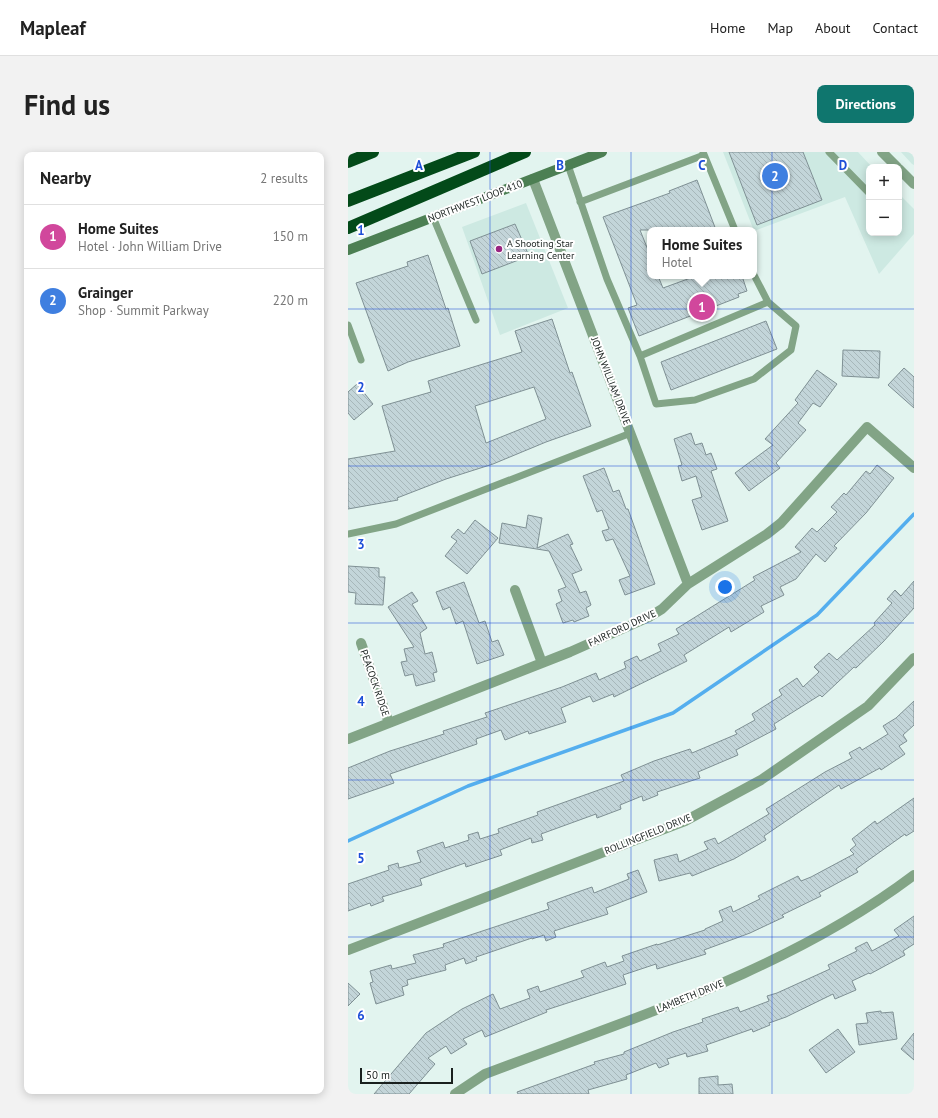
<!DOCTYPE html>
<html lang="en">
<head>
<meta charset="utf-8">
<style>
	:root { --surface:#fff; --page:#f2f2f2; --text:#222; --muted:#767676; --line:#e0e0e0; --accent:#0f766e }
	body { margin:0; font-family:"PT Sans",sans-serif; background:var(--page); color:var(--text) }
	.controls { position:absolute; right:12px; top:12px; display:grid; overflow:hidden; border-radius:8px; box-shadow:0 2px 10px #0003 }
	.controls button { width:36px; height:36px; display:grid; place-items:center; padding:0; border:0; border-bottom:1px solid var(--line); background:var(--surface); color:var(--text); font:20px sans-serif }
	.scale { position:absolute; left:12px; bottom:10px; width:93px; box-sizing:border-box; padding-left:4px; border:2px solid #19201e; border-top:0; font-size:11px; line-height:14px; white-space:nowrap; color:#19201e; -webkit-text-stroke:3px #fff; paint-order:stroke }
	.you { position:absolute; left:377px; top:435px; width:14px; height:14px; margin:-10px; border:3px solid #fff; border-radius:50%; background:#1a73e8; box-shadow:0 0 0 6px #1a73e833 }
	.badge { display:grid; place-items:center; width:26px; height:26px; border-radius:50%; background:var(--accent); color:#fff; font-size:13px; font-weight:700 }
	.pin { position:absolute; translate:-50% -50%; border:2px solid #fff; box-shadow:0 1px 4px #0006 }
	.popup { position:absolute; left:299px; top:75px; width:110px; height:52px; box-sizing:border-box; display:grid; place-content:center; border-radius:8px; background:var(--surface); filter:drop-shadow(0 1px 3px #0005); font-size:13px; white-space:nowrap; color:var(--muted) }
	.popup b { font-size:15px; color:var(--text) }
	.popup::after { content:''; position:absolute; left:50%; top:100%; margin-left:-8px; border:8px solid transparent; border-top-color:var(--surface) }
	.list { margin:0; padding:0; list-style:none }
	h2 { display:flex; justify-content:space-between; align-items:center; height:52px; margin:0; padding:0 16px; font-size:17px }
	h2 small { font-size:13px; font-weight:400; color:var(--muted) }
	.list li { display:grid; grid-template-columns:26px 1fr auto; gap:12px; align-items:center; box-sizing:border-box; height:64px; padding:0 16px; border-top:1px solid var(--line) }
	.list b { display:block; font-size:15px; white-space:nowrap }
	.list p { margin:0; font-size:13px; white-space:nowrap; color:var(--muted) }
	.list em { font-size:13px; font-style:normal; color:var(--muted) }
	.map { position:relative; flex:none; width:566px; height:942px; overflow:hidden; border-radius:8px }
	header { display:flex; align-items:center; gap:24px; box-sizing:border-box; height:56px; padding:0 20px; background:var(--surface); border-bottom:1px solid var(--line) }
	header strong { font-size:19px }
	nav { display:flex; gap:22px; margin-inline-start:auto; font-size:14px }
	.intro { display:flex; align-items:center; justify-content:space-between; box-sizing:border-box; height:96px; padding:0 24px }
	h1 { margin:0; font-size:28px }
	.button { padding:10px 18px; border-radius:8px; background:var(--accent); color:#fff; font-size:14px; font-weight:700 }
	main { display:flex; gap:24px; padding:0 24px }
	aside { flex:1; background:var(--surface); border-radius:8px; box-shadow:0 2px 10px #0003 }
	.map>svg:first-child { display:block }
	.built { fill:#cde9e2 }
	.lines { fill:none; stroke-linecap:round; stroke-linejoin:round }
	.stream { stroke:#54aeee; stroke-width:3.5 }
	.building { fill:url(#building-back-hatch); stroke:#7f9094; fill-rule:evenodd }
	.service { stroke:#82a486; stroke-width:7 }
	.minor { stroke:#82a486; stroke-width:10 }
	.secondary { stroke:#4c7f53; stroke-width:10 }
	.motorway { stroke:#034a19; stroke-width:12 }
	.grid { fill:none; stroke:#1d4ed8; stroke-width:1; stroke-opacity:0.55 }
	.poi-dot { fill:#992581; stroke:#fff; stroke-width:1.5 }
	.labels { text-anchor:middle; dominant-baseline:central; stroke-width:4; stroke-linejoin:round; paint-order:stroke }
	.street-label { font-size:10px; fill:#19201e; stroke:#fff }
	.poi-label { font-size:10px; fill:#19201e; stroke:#fff; text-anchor:start }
	.grid-label { font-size:13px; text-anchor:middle; font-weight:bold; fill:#1d4ed8; stroke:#fff; stroke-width:4; stroke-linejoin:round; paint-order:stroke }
</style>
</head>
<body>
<header>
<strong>Mapleaf</strong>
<nav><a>Home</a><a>Map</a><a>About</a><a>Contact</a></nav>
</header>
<div class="intro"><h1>Find us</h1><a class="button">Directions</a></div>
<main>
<aside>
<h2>Nearby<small>2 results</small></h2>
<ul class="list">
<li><span class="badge" style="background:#d1479c">1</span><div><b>Home Suites</b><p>Hotel · John William Drive</p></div><em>150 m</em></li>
<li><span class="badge" style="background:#3f7fe0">2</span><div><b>Grainger</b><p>Shop · Summit Parkway</p></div><em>220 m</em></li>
</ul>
</aside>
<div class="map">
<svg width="566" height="942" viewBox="0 0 566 942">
	<defs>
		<pattern id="building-back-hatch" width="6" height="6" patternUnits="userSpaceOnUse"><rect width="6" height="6" fill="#c3d5d9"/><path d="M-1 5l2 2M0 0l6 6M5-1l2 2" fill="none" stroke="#a7b7ba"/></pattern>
	</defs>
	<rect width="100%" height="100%" fill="#e2f4ef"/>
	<path class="built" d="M375,0H510L524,15H521V81H551V42L566,57V82L531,122L497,45L406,79Z
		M553,0H566V13L564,12Z
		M178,51L220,156L152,183L114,75Z"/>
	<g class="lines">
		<path class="stream" d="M0,689L120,634L325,561L469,463L566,362"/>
	</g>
	<path class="building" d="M381,0H455L474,48L409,73Z
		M349,28L368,78H292L302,103V124H310L315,136L348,124H394L399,139L390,142L391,145L291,184L280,156L289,153L255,65L322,41L321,39Z
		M167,72L181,104L134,122L122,89Z
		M80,103L98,157L100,156L112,194L60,210L40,219L8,131L60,114L59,110Z
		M204,167L222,221L224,220L243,274L198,290L145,312L98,327L49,346L50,348L0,357V307L47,299L34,254L83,240L80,229L174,200L167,179ZM186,235L198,267L138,291L127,254Z
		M418,169L429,197L323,238L313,210Z
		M495,198L532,199L531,226L494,224Z
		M556,216L566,225V256L540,233Z
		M469,218L489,232L472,255L465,251L450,271L458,278L428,311L432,316L401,339L387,321L425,293L417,287L450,251L447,248Z
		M9,232L25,252L6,268L0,261V240Z
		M343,281L347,293L354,291L358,303L363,301L369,317L363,319L380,369L354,378L344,348L354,345L348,324L334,329L330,314L334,313L326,287Z
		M529,313L546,326L518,361L486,394L489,396L477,410L468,402L448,427L432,435L436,443L413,454L416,460L383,480L381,475L336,503L339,509L266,545L265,542L245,550L242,544L213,556L218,570L181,582L180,579L157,588L153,578L128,587L129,592L42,622L46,631L0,647V616L42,599L96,582L95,579L139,565L137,561L214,535L248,521L251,528L278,516L276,510L289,504L292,509L313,499L310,492L331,482L328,477L407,428L405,425L453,400L447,395L464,376L469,380L489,360L483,355L496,341L498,343L518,319L522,322Z
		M256,316L265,340L271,338L278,357H280L307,432L277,443L271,428L282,424L265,387L258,389L254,379L261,377L254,358L249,360L235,324Z
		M180,363L194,366L189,396L220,382L225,392L222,393L234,418L224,422L232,441L238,439L243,453L238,456L241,464L226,470L225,468L215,471L208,452L214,449L210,438L218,435L201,399L151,391L154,371L178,376Z
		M127,368L150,386L119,422L97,404L109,389L103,385L110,377L116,382Z
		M0,414L31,416V425H37L35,453L7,452L8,441L0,440Z
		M566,429V456L535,490L508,516L506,515L474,545L472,543L426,572L428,577L388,598L390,603L350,620L352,626L309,640L310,643L295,649L294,644L272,653L273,657L249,666L248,662L193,682L195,688L184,691L183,686L152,698L154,703L118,715L117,711L72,727L74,733L34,745L36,749L23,754L22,751L0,759V732L41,718L40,714L50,711L51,716L73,710L69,699L95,690L97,696L121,688L120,683L130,680L132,687L151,681L150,677L190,663L189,660L276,629L273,623L306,609L342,597L344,601L389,582L387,579L407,568L404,562L434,543L431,538L449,526L455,535L471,520L466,515L481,501L489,508L527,473L526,471L544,451L539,447L547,438L553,444Z
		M116,430L131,471L137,469L144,490L150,488L156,503L129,512L115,469L108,472L102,455L95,458L88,440Z
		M64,440L70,449L64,452L79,476L72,481L77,502L84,500L89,520L85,521L87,529L68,534L65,522L57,524L53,510L59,509L56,497L66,495L40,455Z
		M566,549V573L555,583L559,589L551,594L557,602L533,618L532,616L493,637L491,633L416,684L418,688L386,707L344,724L342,721L311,729L306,708L329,702L331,710L360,697L356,690L367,686L370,692L421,662L418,657L477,620L504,606L501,601L512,595L514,598L540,582L535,574L548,566Z
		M566,646V679L558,684L557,682L508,717L510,720L471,741L473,744L434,763L436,765L402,781L356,798L358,802L309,817L308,812L275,823L278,832L198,858L199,860L137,885L134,878L115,887L119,892L103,902L98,894L80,906L87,912L61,942H26L78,881L114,857L145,842L152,857L182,846L179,838L190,834L192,840L236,825L233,819L257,810L259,815L276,809L274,804L309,792V793L357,778V777L375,769L371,759L383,754L385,760L412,747L410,744L450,724L453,729L463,725L506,702L502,698L508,693L504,687L527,669L529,672Z
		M290,718L299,740L258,756L260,762L206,779L208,785L198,789L196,783L184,787V786L128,805L129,808L118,812L116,806L97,813L98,818L59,828L60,833L54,835L56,843L28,852L22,831L25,830L22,819L43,813L44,817L68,811L65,803L96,795L95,792L201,757L199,751L224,742L244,735L246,741L281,727L279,722Z
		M566,764V792L555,799L557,803L522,822L521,821L504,829L508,838L487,847L485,842L438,865L421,871L422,873L405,880L404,877L358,893L360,899L339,905L338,901L319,907L321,912L311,916L308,911L278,923L279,927L240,938L241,942H170L169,940L247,912L246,910L276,902V900L325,880L355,870L354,867L390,855L392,860L421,849L419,844L429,841L482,817L480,813L509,799L507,796L519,790L524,799L551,784L546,778Z
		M0,831L12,842L0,854Z
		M533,859V861L545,860L549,887L511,893L508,872L520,871L518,861Z
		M490,877L507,900L478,921L461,898Z
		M566,881V908L553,897Z
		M370,924V933L384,932L385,942H351V926Z"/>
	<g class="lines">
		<path class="service" d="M355,0L387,78
			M481,0L521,41
			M220,13L259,127L292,204L308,252L347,248L406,227L443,198L448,174L420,150L406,123
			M232,50L356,3
			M85,65L128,168
			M0,173L13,208
			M292,204L420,150
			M0,382L48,372L283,281"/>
		<path class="minor" d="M534,0L549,15
			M551,17L566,32
			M185,27L340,432
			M167,438L194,511
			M13,491L41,571
			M0,587L222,500L301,465L314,457L340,432L419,382L433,371L519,275L566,316
			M0,798L337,669L413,628L520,554L566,506
			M107,942L137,922C284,866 439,819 566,723"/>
		<path class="secondary" d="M0,98L254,0"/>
		<path class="motorway" d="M0,10L25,0
			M0,49L126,0
			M0,76L177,0"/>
	</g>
	<path class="grid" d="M142,0V942M283,0V942M424,0V942M0,157H566M0,314H566M0,471H566M0,628H566M0,785H566"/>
	<circle class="poi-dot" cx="151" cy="97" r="4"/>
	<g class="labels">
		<g class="street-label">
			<text transform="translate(127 49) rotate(-21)">NORTHWEST LOOP 410</text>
			<text transform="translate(263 229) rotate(69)">JOHN WILLIAM DRIVE</text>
			<text transform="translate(274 476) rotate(-25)">FAIRFORD DRIVE</text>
			<text transform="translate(27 531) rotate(71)">PEACOCK RIDGE</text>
			<text transform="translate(300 682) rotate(-22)">ROLLINGFIELD DRIVE</text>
			<text transform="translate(342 844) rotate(-22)">LAMBETH DRIVE</text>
		</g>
		<g class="poi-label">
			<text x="159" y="91">A Shooting Star<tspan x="159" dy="12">Learning Center</tspan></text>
		</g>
	</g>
	<g class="grid-label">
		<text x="71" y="18">A</text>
		<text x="212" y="18">B</text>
		<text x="354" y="18">C</text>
		<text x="495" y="18">D</text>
		<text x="13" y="83">1</text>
		<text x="13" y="240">2</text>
		<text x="13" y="397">3</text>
		<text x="13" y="554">4</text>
		<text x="13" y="711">5</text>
		<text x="13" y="868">6</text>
	</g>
</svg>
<div class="controls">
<button>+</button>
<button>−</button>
</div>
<div class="scale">50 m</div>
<div class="you"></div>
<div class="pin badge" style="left:354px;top:155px;background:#d1479c">1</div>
<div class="popup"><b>Home Suites</b>Hotel</div>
<div class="pin badge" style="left:427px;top:24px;background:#3f7fe0">2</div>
</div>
</main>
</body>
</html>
